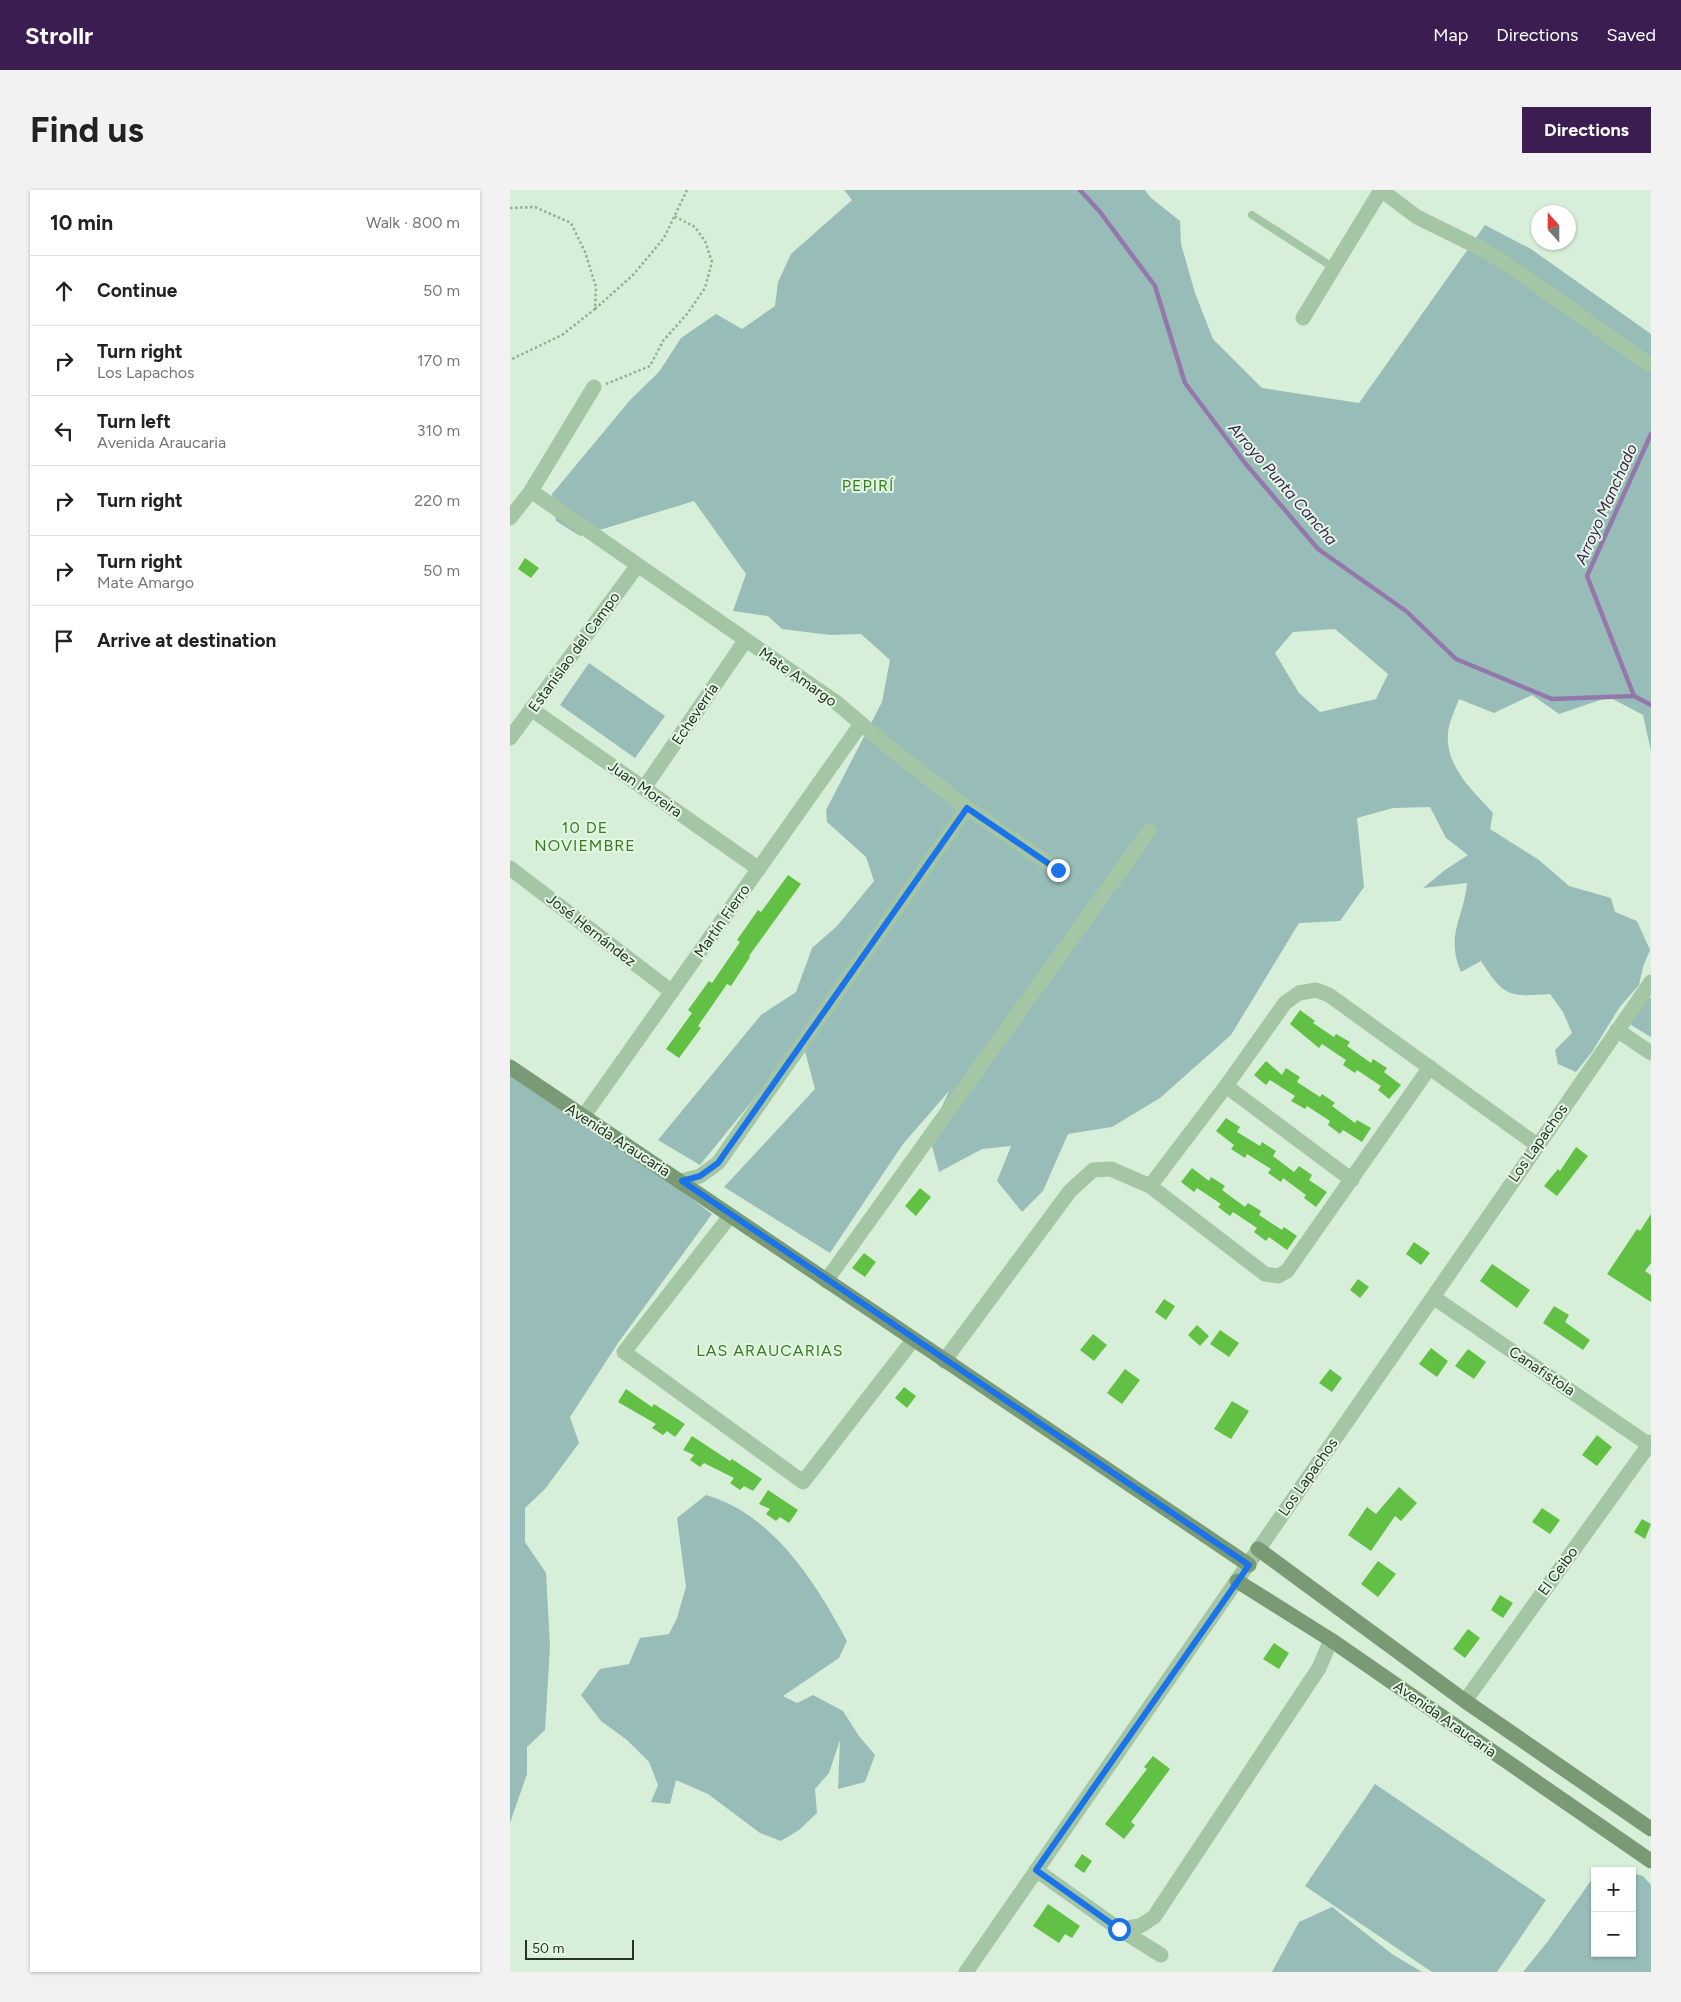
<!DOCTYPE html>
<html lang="en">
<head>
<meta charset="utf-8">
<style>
	:root { --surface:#fff; --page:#f2f2f2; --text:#222; --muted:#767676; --line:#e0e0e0; --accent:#3c1d51 }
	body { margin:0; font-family:Figtree,sans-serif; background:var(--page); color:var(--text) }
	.controls { position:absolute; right:15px; bottom:15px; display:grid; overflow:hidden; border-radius:0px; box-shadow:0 1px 4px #0004 }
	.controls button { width:45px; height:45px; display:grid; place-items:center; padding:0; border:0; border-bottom:1px solid var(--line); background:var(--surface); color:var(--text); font:25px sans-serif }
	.compass { position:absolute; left:1021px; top:15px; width:45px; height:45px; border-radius:50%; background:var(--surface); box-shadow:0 1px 4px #0004; rotate:339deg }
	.scale { position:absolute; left:15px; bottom:12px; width:109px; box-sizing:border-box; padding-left:5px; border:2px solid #273225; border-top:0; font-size:14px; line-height:18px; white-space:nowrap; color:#273225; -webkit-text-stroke:4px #e3f7e4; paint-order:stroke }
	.stop { position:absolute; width:15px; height:15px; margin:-11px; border:4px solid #1a73e8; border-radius:50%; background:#fff }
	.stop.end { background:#1a73e8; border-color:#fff; box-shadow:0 1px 5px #0008 }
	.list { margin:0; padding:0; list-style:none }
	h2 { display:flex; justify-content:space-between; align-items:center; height:65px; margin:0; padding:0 20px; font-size:21px }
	h2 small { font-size:16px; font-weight:400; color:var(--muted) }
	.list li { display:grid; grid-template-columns:32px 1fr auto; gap:15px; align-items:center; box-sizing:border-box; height:70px; padding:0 20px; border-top:1px solid var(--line) }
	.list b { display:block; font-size:19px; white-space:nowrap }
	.list p { margin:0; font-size:16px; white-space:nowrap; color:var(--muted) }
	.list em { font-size:16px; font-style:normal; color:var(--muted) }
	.icon { flex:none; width:28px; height:28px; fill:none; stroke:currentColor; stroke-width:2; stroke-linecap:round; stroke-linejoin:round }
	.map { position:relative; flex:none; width:1141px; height:1782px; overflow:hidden; border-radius:0px }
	header { display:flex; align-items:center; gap:30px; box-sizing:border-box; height:70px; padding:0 25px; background:var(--accent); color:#fff }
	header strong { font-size:24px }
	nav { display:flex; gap:28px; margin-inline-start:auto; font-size:18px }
	.intro { display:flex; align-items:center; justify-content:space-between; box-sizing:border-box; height:120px; padding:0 30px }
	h1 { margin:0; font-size:35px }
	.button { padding:12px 22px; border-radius:0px; background:var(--accent); color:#fff; font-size:18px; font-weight:700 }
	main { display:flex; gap:30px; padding:0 30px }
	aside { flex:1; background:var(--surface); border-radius:0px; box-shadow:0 1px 4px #0004 }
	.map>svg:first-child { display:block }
	.green { fill:#98bdb8; fill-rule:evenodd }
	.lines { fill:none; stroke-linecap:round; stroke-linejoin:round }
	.stream { stroke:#9478ab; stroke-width:4.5 }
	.building { fill:#62c044 }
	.path { stroke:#90b28f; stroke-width:2.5; stroke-dasharray:2.5 2.5; stroke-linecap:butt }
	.lane { stroke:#a5c6a4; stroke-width:8 }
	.street { stroke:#a5c6a4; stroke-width:15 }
	.secondary { stroke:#7a9a76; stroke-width:15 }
	.route { stroke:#1a73e8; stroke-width:6 }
	.labels { text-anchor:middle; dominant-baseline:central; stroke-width:4; stroke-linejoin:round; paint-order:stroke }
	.street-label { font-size:15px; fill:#273225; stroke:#e3f7e4 }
	.water-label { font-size:16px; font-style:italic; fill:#3c1d51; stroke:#e3f7e4 }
	.neighbourhood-label { font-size:16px; letter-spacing:1px; fill:#397d23; stroke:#e3f7e4 }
</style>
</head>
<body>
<header>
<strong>Strollr</strong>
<nav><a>Map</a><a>Directions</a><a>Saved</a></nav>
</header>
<div class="intro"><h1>Find us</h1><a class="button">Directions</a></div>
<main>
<aside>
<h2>10 min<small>Walk · 800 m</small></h2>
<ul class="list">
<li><svg class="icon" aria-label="ahead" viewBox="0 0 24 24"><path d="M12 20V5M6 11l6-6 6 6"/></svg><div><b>Continue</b></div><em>50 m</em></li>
<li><svg class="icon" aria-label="right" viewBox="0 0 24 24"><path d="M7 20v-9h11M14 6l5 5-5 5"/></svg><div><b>Turn right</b><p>Los Lapachos</p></div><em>170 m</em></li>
<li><svg class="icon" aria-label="left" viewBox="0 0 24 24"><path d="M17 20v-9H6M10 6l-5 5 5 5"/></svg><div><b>Turn left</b><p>Avenida Araucaria</p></div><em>310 m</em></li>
<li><svg class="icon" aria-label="right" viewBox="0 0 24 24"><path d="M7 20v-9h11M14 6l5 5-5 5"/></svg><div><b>Turn right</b></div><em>220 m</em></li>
<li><svg class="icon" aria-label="right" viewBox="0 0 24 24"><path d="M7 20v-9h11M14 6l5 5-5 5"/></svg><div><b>Turn right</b><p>Mate Amargo</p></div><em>50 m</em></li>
<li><svg class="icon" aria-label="arrive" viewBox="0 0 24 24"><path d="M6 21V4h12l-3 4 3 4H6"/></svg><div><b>Arrive at destination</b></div></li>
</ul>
</aside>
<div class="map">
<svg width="1141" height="1782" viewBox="0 0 1141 1782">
	<rect width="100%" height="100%" fill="#d7efd8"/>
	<path class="green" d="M334,0H635L640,7L670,31L671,54L685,103L703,149L752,198L849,213L975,35L1021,59L1141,144V561L1133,525L1099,507L1049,524L1022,505L984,523L949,509C945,520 939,532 938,543C935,576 962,600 983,623L980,639L1029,670L1059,696L1101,708L1105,722L1127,731L1140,760L1133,777L1129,795L1109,818L1082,862L1066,882L1048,874L1045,860L1062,843L1053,822L1040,804C999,807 994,807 971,771L951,782C935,745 954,728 957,693L913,698L935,680L958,665L936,648L920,617L883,618L847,628L854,697L830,731L789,733L721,845L650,908L602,937L558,944L533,1001L512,1022L487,991L501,956L472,959L429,982L419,945L439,901L393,954L320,1063L214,997L305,899L292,850L190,975L148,950L251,825L286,802L302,758L327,736L364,691L356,667L317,632L316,620L372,512L380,470L351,444L320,445L272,439L258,426L223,421L236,384L184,311L70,346L46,331L42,304L121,209L149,182L171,148L206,124L232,139L265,116L268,92L281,64L342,10ZM825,439L878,484L866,509L810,522L789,503L765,463L783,442Z
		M79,473L155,526L125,568L50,515Z
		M1141,807V847L1121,835L1127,817Z
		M0,880L73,927L202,1024L108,1153L60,1227L69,1253L35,1299L15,1318V1352L36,1383L40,1457L35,1540L17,1557V1584L0,1633Z
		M196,1305C263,1324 306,1393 337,1451L329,1468L273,1506L287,1513L303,1505L333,1521L349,1546L365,1565L355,1592L328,1599L330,1550L319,1583L305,1599L307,1623L289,1640L271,1651L250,1643L198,1604L166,1590L160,1614L141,1612L148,1595L139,1572L117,1550L91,1531L71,1505L90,1479L119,1474L130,1448L159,1444L167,1428L176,1397L167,1328Z
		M865,1594L1036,1710L987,1782H922L795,1696Z
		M1122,1683L1133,1686L1141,1695V1782H1013L1038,1751L1085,1685V1763H1122Z
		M822,1717L882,1764L912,1782H762L789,1732Z"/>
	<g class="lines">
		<path class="stream" d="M570,0L590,22L645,96L675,193L735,273L808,359L896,421L946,469L1042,509L1124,506L1141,515
			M1124,506L1077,386L1141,244"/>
	</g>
	<path class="building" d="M15,368L29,378L21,388L8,379Z
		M278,685L291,694L239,766L240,767L221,796L217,794L188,836L191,838L169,868L156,859L182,823L178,820L199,791L202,793L230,752L227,750L248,720L251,722Z
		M790,820L805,831L803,833L824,847L826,844L840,852L837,856L861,873L863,869L877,878L874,882L891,895L879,909L868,900L871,896L847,880L845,883L833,875L836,870L812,854L809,858L780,834Z
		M756,871L772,885L776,878L790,887L787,892L810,907L812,904L825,913L822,916L845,933L847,930L861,938L852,952L833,940L830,944L818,935L820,931L797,916L795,919L781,911L785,906L760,890L756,895L744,885Z
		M716,928L730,937L727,942L750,956L752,952L766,961L763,966L784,982L789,976L802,985L799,990L817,1002L806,1017L794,1008L796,1005L773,988L771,992L758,983L761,979L737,964L735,968L721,959L724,955L706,941Z
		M1066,957L1078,966L1047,1006L1034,996L1048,979L1050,981Z
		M682,978L699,991L701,987L715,996L712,1000L735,1017L738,1013L751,1021L749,1025L772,1040L774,1037L787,1046L777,1060L759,1047L756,1051L744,1042L747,1038L723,1022L720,1026L708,1017L711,1014L687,998L684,1002L671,992Z
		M410,998L421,1007L406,1026L395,1016Z
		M1141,1024V1073L1135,1081L1141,1085V1112L1097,1084L1127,1039L1130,1041Z
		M904,1052L920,1063L911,1075L896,1064Z
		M354,1063L366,1072L355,1087L342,1078Z
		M982,1074L1020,1100L1007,1118L970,1091Z
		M848,1089L859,1097L850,1108L840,1100Z
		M654,1109L665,1116L656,1130L645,1122Z
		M1044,1116L1059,1125L1055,1132L1080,1150L1073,1160L1033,1133Z
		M687,1135L699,1146L690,1156L678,1145Z
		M710,1140L729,1153L719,1167L700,1154Z
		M583,1144L597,1155L584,1171L570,1160Z
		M921,1158L938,1171L927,1187L909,1174Z
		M958,1159L976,1172L964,1189L945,1176Z
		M615,1179L630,1190L612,1214L597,1203Z
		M820,1179L832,1188L822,1202L809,1193Z
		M394,1197L406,1206L397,1218L385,1208Z
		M116,1199L142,1217L144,1214L175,1234L165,1247L157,1241L153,1245L142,1238L146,1234L108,1212Z
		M722,1211L739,1221L721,1249L704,1239Z
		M1087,1245L1102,1257L1087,1276L1072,1265Z
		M182,1246L220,1271L222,1269L252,1289L243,1301L234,1296L230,1300L220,1293L224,1288L194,1273L190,1277L180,1270L184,1265L173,1260Z
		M889,1297L907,1313L891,1331L885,1326L861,1361L838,1345L857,1317L866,1324Z
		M258,1300L288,1320L279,1333L270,1327L266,1331L256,1324L260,1319L249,1314Z
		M1032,1318L1050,1330L1040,1344L1022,1332Z
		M1132,1329L1141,1334L1135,1349L1124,1342Z
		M868,1371L886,1384L868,1407L851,1394Z
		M990,1405L1003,1413L993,1428L981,1420Z
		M958,1439L970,1448L955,1468L943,1459Z
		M764,1453L779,1463L769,1479L753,1469Z
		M643,1566L660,1579L621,1632L625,1635L614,1649L595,1634L637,1579L634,1577Z
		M572,1664L582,1671L574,1683L564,1676Z
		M538,1714L570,1736L562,1748L555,1744L549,1753L523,1736Z"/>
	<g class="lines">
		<path class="path" d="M0,18L25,17L61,33L75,62L86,97L85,119L52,145L0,170
			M85,119L123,85L154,48L177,0
			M96,194L140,176L153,151L177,124L195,98L202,72L195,51L185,37L164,26"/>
		<path class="lane" d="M742,25L824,78"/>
		<path class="street" d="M871,0L907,27L976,61L1010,83L1141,176
			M793,128L871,0
			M21,301L327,513L381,559L457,618L548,680
			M0,328L21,301L84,197
			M21,519L249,679
			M0,548L128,375
			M134,598L235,451
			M0,678L162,802
			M1107,840L1141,863
			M716,896L842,990
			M73,927L351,534
			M171,991L190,986L208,973L457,618
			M640,996L755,1084L768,1086L777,1081L920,877
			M220,1026L114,1162L293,1292L403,1150
			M316,1091L639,641
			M923,1107L1141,1256
			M434,1171L560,1001L583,980L601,979L640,996L716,896L775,813L789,803L806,800L819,805L1027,955
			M955,1511L1141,1252
			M526,1680L609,1739L651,1765
			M609,1739L630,1736L644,1727L809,1478L821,1450
			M456,1782L1141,792"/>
		<path class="secondary" d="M0,877L739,1375
			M748,1359L955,1511L1141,1639
			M727,1391L821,1450L1141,1671"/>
	</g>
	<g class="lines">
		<path class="route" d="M548,680L457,618L208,973L190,986L172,991L739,1375L526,1680L609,1739"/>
	</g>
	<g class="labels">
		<g class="street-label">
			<text transform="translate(64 462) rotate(-54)">Estanislao del Campo</text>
			<text transform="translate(288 487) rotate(35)">Mate Amargo</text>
			<text transform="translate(185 524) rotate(-56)">Echeverría</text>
			<text transform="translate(135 599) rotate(35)">Juan Moreira</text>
			<text transform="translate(212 731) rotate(-55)">Martín Fierro</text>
			<text transform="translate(81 740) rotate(38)">José Hernández</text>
			<text transform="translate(108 950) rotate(33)">Avenida Araucaria</text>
			<text transform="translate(1028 953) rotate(-55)">Los Lapachos</text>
			<text transform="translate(1032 1181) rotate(34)">Canafistola</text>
			<text transform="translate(798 1287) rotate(-55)">Los Lapachos</text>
			<text transform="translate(1048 1381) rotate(-54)">El Ceibo</text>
			<text transform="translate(935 1529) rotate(35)">Avenida Araucaria</text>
		</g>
		<g class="water-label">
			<text transform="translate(773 294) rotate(49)">Arroyo Punta Cancha</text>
			<text transform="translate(1096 314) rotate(-66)">Arroyo Manchado</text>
		</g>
		<g class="neighbourhood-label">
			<text x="358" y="295">PEPIRÍ</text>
			<text x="75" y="637">10 DE<tspan x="75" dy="18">NOVIEMBRE</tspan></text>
			<text x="260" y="1160">LAS ARAUCARIAS</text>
		</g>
	</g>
</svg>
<div class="controls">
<button>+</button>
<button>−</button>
</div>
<svg class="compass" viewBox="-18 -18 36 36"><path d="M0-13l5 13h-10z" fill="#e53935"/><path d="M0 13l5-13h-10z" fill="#767676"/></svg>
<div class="scale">50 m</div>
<div class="stop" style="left:609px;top:1739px"></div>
<div class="stop end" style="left:548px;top:680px"></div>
</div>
</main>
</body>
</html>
